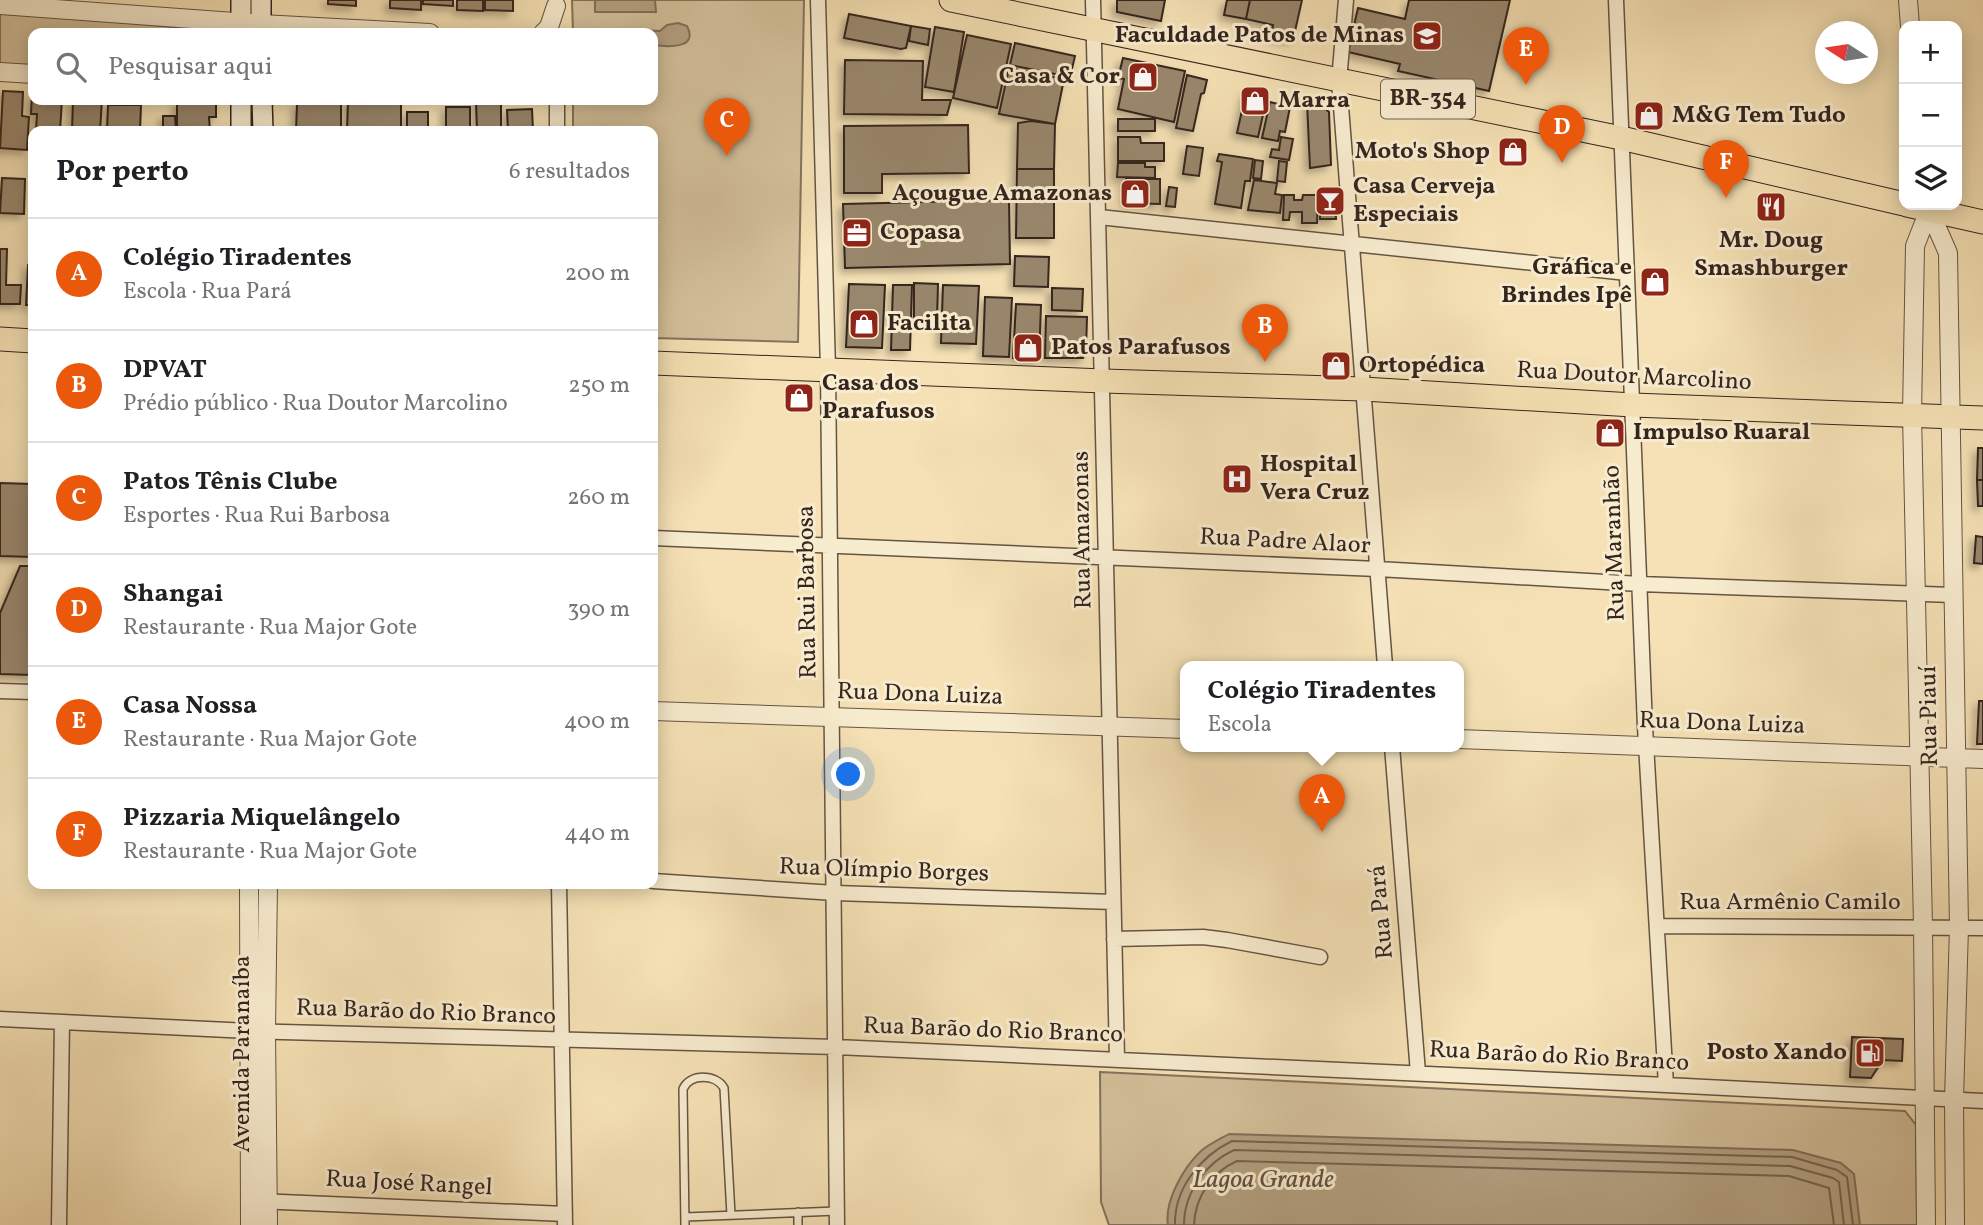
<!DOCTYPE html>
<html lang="pt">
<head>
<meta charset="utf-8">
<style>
	:root { --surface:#fff; --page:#f2f2f2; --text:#202124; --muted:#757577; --line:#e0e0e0; --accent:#ea580c }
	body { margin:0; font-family:Vollkorn,serif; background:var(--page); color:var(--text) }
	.controls { position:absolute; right:21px; top:21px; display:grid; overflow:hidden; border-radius:14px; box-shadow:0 4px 18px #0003 }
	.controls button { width:63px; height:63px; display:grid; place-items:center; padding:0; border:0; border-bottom:2px solid var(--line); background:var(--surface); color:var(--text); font:35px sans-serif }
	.compass { position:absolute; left:1815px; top:21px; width:63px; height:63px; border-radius:50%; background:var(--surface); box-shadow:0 4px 18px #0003; rotate:282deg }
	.you { position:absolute; left:849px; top:775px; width:24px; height:24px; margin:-18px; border:5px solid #fff; border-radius:50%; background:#1a73e8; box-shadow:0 0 0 10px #1a73e833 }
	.badge { display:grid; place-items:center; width:46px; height:46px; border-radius:50%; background:var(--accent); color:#fff; font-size:23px; font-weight:700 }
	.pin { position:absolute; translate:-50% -58px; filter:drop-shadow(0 2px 4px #0008) }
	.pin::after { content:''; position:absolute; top:37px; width:24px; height:21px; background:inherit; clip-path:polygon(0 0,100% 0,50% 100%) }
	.popup { position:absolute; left:1180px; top:661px; width:284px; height:91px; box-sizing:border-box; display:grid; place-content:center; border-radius:14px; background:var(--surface); filter:drop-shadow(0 2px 5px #0005); font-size:23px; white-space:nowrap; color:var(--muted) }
	.popup b { font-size:26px; color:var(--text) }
	.popup::after { content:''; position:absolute; left:50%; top:100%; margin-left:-14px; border:14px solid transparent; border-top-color:var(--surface) }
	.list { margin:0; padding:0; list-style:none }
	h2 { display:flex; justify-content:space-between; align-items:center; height:91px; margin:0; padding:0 28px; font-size:30px }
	h2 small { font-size:23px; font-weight:400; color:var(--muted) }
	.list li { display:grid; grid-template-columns:46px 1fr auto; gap:21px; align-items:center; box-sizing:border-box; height:112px; padding:0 28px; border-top:2px solid var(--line) }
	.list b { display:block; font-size:26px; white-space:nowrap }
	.list p { margin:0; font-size:23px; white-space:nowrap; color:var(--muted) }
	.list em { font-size:23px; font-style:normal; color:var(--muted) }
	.icon { flex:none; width:38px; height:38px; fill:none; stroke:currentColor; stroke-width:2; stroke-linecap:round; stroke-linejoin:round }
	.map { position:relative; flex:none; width:1983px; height:1225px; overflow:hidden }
	.search { position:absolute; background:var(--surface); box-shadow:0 4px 18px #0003; left:28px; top:28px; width:630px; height:77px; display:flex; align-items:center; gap:18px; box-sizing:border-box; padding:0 24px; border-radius:14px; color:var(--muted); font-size:26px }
	.panel { position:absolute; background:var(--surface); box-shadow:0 4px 18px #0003; left:28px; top:126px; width:630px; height:763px; border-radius:14px }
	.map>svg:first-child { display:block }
	.green { fill:#d4c19c; stroke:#84735e; stroke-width:2 }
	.water { fill:#b4a182; stroke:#816f5a; stroke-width:2 }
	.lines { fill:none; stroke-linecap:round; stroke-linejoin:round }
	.shore { stroke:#746350; stroke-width:2 }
	.building { fill:#99876d; stroke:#35251f; stroke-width:2; filter:url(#shadow) }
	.service-casing { stroke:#655444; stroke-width:10 }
	.minor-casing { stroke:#655444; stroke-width:17 }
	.tertiary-casing { stroke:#655444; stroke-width:20 }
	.secondary-casing { stroke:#35251f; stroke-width:22 }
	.primary-casing { stroke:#35251f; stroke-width:25 }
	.service { stroke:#f8eccf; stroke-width:7 }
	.minor { stroke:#f8eccf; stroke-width:14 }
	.tertiary { stroke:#f8eccf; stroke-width:18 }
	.secondary { stroke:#f8eccf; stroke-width:19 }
	.primary { stroke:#f5e1b5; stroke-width:23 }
	.labels { text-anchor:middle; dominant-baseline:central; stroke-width:6; stroke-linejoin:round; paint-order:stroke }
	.shield { fill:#f8eccf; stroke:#706154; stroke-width:2 }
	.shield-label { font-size:23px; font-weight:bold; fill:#35251f }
	.poi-label { font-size:24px; font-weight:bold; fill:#35251f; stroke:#f8eccf; text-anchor:start }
	.street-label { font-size:24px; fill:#35251f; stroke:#f8eccf }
	.water-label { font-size:26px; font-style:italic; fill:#615042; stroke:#f8eccf }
</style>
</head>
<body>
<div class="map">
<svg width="1983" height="1225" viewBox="0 0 1983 1225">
	<defs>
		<filter id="shadow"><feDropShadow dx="-4.5" dy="4.5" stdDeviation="3.5" flood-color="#0004"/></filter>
	</defs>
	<rect width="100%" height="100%" fill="#f5e1b5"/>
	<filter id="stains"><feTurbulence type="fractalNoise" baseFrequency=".00286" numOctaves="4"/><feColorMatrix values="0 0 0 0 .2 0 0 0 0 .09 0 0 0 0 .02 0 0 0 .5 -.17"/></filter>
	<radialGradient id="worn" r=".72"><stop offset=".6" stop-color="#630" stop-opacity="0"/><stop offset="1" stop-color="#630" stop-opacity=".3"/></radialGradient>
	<path class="green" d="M572,0H804L798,342L653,338V131H573V100H653V33H573Z
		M0,8L227,33H33V69H0Z
		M1100,1072L1905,1111L1916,1125L1917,1225H1109L1101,1202Z"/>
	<path class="water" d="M595,0H655L656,12H595Z
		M678,23L687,26C699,49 668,47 653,45V33H632L639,30L660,31L667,25Z
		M1229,1134L1793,1150L1841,1163L1854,1174L1860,1225H1168C1164,1201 1184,1167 1201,1151C1209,1144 1220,1139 1229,1134Z"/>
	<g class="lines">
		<path class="shore" d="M1175,1225C1174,1188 1201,1156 1232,1141L1792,1157L1837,1170L1847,1177L1853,1225
			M1184,1225C1184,1192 1206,1163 1234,1150L1790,1166L1833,1178L1839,1182L1844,1225
			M1194,1225C1195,1197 1212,1172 1237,1161L1789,1176L1829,1188L1834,1225"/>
	</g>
	<path class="building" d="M328,0H356V6L328,4Z
		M390,0H421V10L390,8Z
		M423,0H453V6L423,4Z
		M457,0H483V11L457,10Z
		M485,0H513V11L485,10Z
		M1117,0H1165L1161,21L1117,12Z
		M1227,0H1250L1246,19L1224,15Z
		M1250,0H1302L1293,40L1271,36L1273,25L1246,19Z
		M1409,0H1510L1489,91L1398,71L1400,64L1348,52L1358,8L1405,19Z
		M849,14L911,26L906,48L901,49L844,38Z
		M911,26L930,29L928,45L909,41Z
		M935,27L964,32L954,92L925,87Z
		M967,35L1011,44L997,108L953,98Z
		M1015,43L1075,56L1070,77L1010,65Z
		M1123,58L1185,71L1174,122L1118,109L1124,79L1118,78Z
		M845,60L923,61L922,100H951L947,115L844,114Z
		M1009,68L1064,79L1055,124L999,114Z
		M1187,75L1207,80L1204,93L1201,94L1193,131L1176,128Z
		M3,91L23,92L22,116L29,117L27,150L0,148Z
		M32,92L33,100H62L60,131H36L37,114H31Z
		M1246,92L1267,97L1258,137L1237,133Z
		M73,100H102L100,131H72Z
		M216,101V117H209L210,131H177V102Z
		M348,101L401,102V131H347Z
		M501,101V130L477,131L476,102Z
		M1270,102L1290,107L1285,132L1280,131L1278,141L1262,138Z
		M1307,103L1321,105L1329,112L1331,165L1310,168Z
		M297,104H341V131H296Z
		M108,105H141L140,131H107Z
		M446,107H470V131H446Z
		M532,109L533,131H508L507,110Z
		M407,112H428V131H407Z
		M163,116H175L176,131H163Z
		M1118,119H1155V131H1118Z
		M1031,121L1055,124L1054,169H1017L1018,123Z
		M968,125L969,173L882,174V193H844V126Z
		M1118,137H1140L1141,143H1164V161H1118Z
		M1281,137L1293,139L1289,160L1270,157L1272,149L1279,150Z
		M1187,146L1203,148L1199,176L1183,174Z
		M1219,154L1253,159L1250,181H1245L1241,208L1215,204L1222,162L1217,161Z
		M1255,160L1263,161L1261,179L1253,178Z
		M1279,161L1287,162L1285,182L1277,181Z
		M1118,163H1145V167H1155V178L1117,177Z
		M1017,169H1054V238H1016Z
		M2,178L25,179L24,214L0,213Z
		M1126,179H1160V204L1126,203Z
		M1254,180L1277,183L1275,194L1282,195L1280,213L1248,210Z
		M1169,187L1177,188L1175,207L1166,206Z
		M1320,194H1335L1336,219H1320Z
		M1284,195H1294V200H1302L1303,195H1318L1317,223H1302V212H1290L1289,220H1283Z
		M1009,200L1010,264L845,268L843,204Z
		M0,249H7L6,285H21L20,304H0Z
		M1015,256L1049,257L1048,287L1014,286Z
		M28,265L33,266V305H26Z
		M914,283L938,284L937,319L914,318Z
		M849,284L885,285L882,348L846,347Z
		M893,285H912L910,350H891Z
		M943,285L979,286L976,344L941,343Z
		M1052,288L1083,289L1082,311L1052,310Z
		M985,297L1012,298L1009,357L983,356Z
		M1016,304L1041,305L1039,360L1013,358Z
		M1046,316L1087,317L1086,352L1083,358H1045Z
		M1978,448H1983V480H1977Z
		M1977,480H1983V506H1978Z
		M0,483L33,484V557L0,556Z
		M1976,536L1983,537V564L1974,563Z
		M20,566H33V675L0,674V613Z
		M1979,701H1983V744H1977Z
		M1852,1037L1903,1039L1902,1061L1883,1060L1871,1078L1850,1077Z"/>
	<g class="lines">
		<g class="service-casing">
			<path id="service" d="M798,1212V1225
				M685,1217L837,1211
				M685,1225L683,1089C690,1073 716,1074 724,1088L731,1215"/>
		</g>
		<g class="minor-casing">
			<path id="minor" d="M818,0L828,370L837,1225
				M1093,0C1103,353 1108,706 1117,1059
				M1346,0L1339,81L1385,666
				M1616,0L1645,727L1666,1085
				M557,131V100
				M1099,217L1627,273
				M653,538L1378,569L1640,584L1952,595
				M0,691L33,692
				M1392,746L1418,1073
				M653,881L835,893L1113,902
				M559,884L565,1225
				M1657,926L1983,928
				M1114,939L1203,937L1227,940L1320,957
				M0,1019L249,1031L836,1047L1666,1085L1983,1101
				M258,1201L565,1214
				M59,1225L62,1022"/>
		</g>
		<g class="tertiary-casing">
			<path id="tertiary" d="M1908,0L1910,26
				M0,5L261,24L430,33
				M543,33L549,27L556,6
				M0,72L33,74
				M1927,205L1948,253L1959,927L1954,1100L1955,1225
				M653,711L1186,729
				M1458,739L1983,759
				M249,884L250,1225
				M268,1225L266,1031L268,884
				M1926,1225L1923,926L1912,414L1915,246L1929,210"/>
		</g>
		<g class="secondary-casing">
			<path id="secondary" d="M261,0V33
				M241,33V0
				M241,100V131
				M262,100L263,131"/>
		</g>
		<g class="primary-casing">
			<path id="primary" d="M951,0L1621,138L1904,204
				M1907,205L1983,222
				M0,339L33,341
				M653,363L1104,381L1363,389L1633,405L1983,418"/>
		</g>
		<use href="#service" class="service"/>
		<use href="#minor" class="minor"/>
		<use href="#tertiary" class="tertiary"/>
		<use href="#secondary" class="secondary"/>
		<use href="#primary" class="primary"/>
	</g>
	<defs>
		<g id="university-square" transform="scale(1.575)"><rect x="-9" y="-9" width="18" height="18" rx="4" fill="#8f2418" stroke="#f8eccf"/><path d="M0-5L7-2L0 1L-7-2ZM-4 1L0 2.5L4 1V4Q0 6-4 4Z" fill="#fff"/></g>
		<g id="shop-square" transform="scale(1.575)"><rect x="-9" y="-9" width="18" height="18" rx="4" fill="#8f2418" stroke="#f8eccf"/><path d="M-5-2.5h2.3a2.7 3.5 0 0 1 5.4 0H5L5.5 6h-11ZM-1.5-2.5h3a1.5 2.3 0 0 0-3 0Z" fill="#fff"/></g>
		<g id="bar-square" transform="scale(1.575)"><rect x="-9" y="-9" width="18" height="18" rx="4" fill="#8f2418" stroke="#f8eccf"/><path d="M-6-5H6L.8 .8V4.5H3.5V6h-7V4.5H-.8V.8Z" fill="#fff"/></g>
		<g id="restaurant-square" transform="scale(1.575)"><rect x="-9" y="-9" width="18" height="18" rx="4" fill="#8f2418" stroke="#f8eccf"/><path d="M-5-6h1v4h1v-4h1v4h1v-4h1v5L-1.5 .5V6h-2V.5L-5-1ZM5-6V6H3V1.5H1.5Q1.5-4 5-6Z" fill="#fff"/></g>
		<g id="office-square" transform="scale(1.575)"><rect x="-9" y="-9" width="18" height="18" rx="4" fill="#8f2418" stroke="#f8eccf"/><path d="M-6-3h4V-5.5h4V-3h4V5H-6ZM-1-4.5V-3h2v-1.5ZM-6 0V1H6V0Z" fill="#fff"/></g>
		<g id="hospital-square" transform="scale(1.575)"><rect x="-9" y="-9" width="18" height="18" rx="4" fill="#8f2418" stroke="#f8eccf"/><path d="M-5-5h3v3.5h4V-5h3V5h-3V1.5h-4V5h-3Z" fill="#fff"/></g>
		<g id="fuel-square" transform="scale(1.575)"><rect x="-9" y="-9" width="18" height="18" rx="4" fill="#8f2418" stroke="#f8eccf"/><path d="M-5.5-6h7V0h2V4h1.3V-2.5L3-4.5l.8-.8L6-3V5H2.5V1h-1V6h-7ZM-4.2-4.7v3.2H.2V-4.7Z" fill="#fff"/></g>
	</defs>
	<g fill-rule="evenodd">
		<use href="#university-square" x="1427" y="36"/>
		<use href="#shop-square" x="1143" y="77"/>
		<use href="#shop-square" x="1255" y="101"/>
		<use href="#shop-square" x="1649" y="116"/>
		<use href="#shop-square" x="1513" y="152"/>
		<use href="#shop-square" x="1135" y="194"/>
		<use href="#bar-square" x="1330" y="201"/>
		<use href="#restaurant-square" x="1771" y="207"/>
		<use href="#office-square" x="857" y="233"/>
		<use href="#shop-square" x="1655" y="282"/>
		<use href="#shop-square" x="864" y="324"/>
		<use href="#shop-square" x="1028" y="348"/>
		<use href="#shop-square" x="1336" y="366"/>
		<use href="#shop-square" x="799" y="398"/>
		<use href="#shop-square" x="1610" y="433"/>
		<use href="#hospital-square" x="1237" y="479"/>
		<use href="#fuel-square" x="1870" y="1053"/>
	</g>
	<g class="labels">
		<rect class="shield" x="1381" y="79.5" width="94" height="39" rx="5"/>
		<g class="shield-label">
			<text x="1428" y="99">BR-354</text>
		</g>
		<g class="poi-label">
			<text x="1404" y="36" text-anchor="end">Faculdade Patos de Minas</text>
			<text x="1120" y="77" text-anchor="end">Casa &amp; Cor</text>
			<text x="1278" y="101">Marra</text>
			<text x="1672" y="116">M&amp;G Tem Tudo</text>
			<text x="1490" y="152" text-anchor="end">Moto's Shop</text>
			<text x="1353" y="187">Casa Cerveja<tspan x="1353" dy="28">Especiais</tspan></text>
			<text x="1112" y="194" text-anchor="end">Açougue Amazonas</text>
			<text x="880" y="233">Copasa</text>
			<text x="1771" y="241" text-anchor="middle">Mr. Doug<tspan x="1771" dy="28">Smashburger</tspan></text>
			<text x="1632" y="268" text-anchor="end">Gráfica e<tspan x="1632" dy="28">Brindes Ipê</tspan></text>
			<text x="887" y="324">Facilita</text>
			<text x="1051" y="348">Patos Parafusos</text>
			<text x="1359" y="366">Ortopédica</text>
			<text x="822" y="384">Casa dos<tspan x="822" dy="28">Parafusos</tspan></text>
			<text x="1633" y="433">Impulso Ruaral</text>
			<text x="1260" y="465">Hospital<tspan x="1260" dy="28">Vera Cruz</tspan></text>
			<text x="1847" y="1053" text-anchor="end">Posto Xando</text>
		</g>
		<g class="street-label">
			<text transform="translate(1634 377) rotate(3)">Rua Doutor Marcolino</text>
			<text transform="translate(1083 530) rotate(-91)">Rua Amazonas</text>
			<text transform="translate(1285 542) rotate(3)">Rua Padre Alaor</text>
			<text transform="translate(1615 543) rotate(-92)">Rua Maranhão</text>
			<text transform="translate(808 592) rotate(-91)">Rua Rui Barbosa</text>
			<text transform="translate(920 695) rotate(2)">Rua Dona Luiza</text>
			<text transform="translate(1930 716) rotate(-91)">Rua Piauí</text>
			<text transform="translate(1722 724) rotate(2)">Rua Dona Luiza</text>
			<text transform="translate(884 871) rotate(2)">Rua Olímpio Borges</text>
			<text x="1790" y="903">Rua Armênio Camilo</text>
			<text transform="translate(1382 912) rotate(-95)">Rua Pará</text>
			<text transform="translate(426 1013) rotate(2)">Rua Barão do Rio Branco</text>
			<text transform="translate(993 1031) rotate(2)">Rua Barão do Rio Branco</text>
			<text transform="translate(243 1054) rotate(-90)">Avenida Paranaíba</text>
			<text transform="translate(1559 1057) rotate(3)">Rua Barão do Rio Branco</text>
			<text transform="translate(409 1184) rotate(3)">Rua José Rangel</text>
		</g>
		<g class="water-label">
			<text x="1263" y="1180">Lagoa Grande</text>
		</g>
	</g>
	<rect width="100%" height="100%" filter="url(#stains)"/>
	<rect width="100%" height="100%" fill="url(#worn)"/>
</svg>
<div class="controls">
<button>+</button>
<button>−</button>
<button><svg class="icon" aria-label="layers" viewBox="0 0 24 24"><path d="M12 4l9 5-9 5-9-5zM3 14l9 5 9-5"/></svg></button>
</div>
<svg class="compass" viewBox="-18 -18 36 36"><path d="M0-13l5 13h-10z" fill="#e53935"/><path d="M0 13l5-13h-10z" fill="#757577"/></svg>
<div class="you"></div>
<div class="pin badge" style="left:1322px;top:832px">A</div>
<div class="popup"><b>Colégio Tiradentes</b>Escola</div>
<div class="pin badge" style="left:1265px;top:362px">B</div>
<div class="pin badge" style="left:727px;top:156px">C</div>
<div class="pin badge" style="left:1562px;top:163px">D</div>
<div class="pin badge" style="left:1526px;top:85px">E</div>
<div class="pin badge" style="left:1726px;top:198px">F</div>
<div class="search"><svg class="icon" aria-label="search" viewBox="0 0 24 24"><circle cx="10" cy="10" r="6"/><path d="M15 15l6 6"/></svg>Pesquisar aqui</div>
<section class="panel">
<h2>Por perto<small>6 resultados</small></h2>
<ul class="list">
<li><span class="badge">A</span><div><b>Colégio Tiradentes</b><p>Escola · Rua Pará</p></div><em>200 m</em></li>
<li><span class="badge">B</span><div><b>DPVAT</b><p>Prédio público · Rua Doutor Marcolino</p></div><em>250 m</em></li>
<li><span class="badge">C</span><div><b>Patos Tênis Clube</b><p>Esportes · Rua Rui Barbosa</p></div><em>260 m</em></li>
<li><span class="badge">D</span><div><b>Shangai</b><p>Restaurante · Rua Major Gote</p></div><em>390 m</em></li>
<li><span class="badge">E</span><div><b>Casa Nossa</b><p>Restaurante · Rua Major Gote</p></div><em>400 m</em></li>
<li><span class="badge">F</span><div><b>Pizzaria Miquelângelo</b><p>Restaurante · Rua Major Gote</p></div><em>440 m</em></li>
</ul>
</section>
</div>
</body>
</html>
